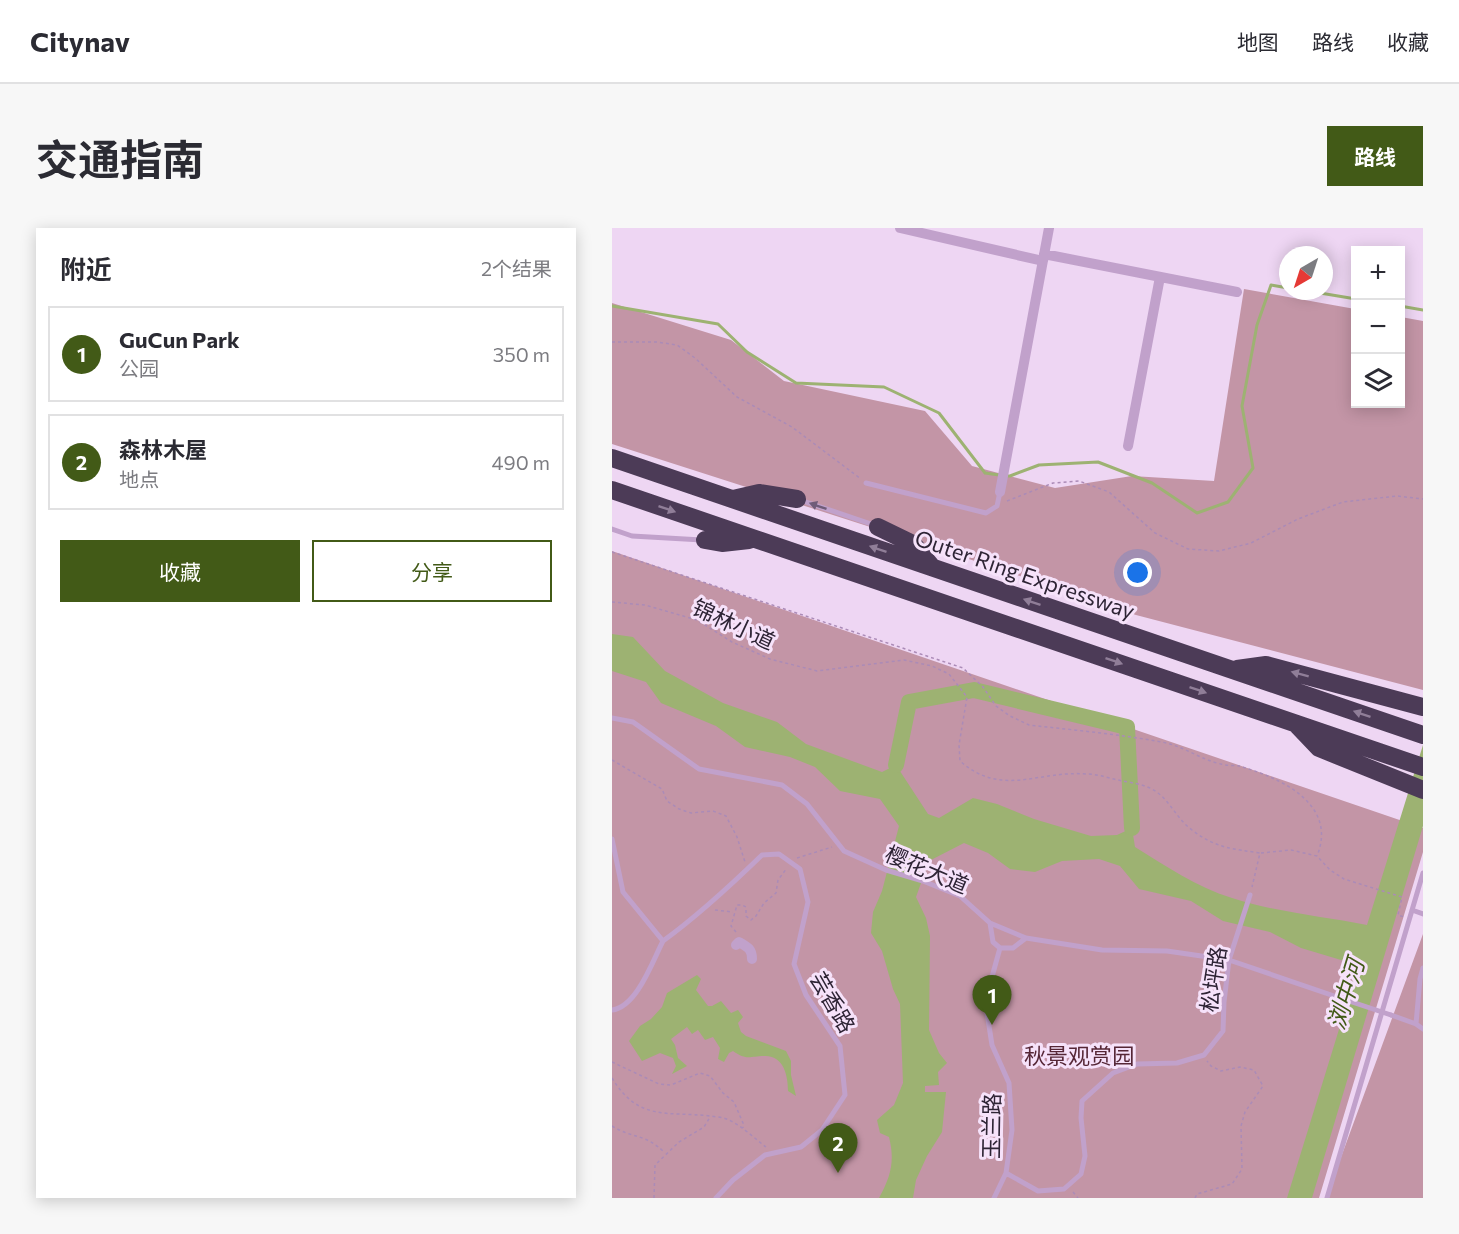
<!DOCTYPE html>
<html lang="zh">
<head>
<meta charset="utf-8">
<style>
	:root { --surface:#fff; --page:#f7f7f7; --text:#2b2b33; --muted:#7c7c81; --line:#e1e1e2; --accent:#425a17 }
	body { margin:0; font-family:Commissioner,"Noto Sans SC",sans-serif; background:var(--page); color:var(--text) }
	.controls { position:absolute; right:18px; top:18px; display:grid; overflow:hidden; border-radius:0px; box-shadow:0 3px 15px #0003 }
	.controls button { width:54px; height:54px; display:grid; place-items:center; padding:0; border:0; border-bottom:2px solid var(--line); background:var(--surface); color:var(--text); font:30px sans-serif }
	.compass { position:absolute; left:667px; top:18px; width:54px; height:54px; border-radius:50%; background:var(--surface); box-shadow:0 3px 15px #0003; rotate:219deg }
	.you { position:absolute; left:526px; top:345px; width:21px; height:21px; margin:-15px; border:4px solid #fff; border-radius:50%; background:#1a73e8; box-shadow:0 0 0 9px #1a73e833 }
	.badge { display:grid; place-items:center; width:39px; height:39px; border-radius:50%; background:var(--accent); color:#fff; font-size:20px; font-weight:700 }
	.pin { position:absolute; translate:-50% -50px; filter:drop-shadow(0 2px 3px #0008) }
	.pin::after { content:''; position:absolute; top:32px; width:21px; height:18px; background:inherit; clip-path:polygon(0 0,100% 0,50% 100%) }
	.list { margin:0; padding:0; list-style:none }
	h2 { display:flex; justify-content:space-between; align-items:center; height:78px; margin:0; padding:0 24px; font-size:26px }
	h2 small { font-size:20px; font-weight:400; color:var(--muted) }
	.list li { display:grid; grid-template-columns:39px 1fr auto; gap:18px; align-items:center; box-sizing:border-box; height:96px; margin:0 12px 12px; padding:0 12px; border:2px solid var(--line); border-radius:0px }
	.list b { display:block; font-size:22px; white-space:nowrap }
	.list p { margin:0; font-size:20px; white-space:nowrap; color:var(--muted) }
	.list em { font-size:20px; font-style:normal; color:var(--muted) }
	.actions { display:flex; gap:12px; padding:18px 24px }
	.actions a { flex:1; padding:14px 0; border:2px solid var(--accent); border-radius:0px; text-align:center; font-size:21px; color:var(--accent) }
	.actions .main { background:var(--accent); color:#fff }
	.icon { flex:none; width:33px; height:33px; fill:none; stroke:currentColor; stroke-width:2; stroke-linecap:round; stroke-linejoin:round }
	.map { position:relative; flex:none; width:811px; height:970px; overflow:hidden; border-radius:0px }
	header { display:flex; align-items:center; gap:36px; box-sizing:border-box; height:84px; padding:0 30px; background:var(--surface); border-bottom:2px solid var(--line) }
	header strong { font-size:28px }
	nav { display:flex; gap:33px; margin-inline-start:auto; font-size:21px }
	.intro { display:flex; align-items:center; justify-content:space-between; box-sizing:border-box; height:144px; padding:0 36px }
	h1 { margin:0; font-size:42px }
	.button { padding:15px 27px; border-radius:0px; background:var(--accent); color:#fff; font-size:21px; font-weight:700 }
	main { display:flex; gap:36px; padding:0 36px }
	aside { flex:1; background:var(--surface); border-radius:0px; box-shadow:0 3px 15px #0003 }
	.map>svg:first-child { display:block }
	.green { fill:#c395a6 }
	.water { fill:#9db272 }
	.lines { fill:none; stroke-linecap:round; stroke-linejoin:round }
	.stream { stroke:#9db272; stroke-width:3 }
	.river { stroke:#9db272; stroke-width:16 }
	.path { stroke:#ab8bb7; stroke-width:1.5; stroke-dasharray:3 3; stroke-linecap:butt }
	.lane { stroke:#c1a1cb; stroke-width:5 }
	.street { stroke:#c1a1cb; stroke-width:10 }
	.highway { stroke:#4c3b57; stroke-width:18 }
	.lane-bridge { stroke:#c1a1cb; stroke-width:5 }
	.oneway { fill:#705c78 }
	.oneway2 { fill:#907e98 }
	.labels { text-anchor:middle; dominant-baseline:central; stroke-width:6; stroke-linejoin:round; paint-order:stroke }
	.street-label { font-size:22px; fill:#2e2435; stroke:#f6e2fa }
	.park-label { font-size:22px; fill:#552636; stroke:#f6e2fa }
	.water-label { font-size:24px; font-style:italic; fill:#425a17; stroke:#f6e2fa }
</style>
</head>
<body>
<header>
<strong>Citynav</strong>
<nav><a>地图</a><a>路线</a><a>收藏</a></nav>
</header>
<div class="intro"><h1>交通指南</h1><a class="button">路线</a></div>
<main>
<aside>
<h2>附近<small>2个结果</small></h2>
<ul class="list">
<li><span class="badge">1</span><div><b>GuCun Park</b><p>公园</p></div><em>350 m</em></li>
<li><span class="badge">2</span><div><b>森林木屋</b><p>地点</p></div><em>490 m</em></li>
</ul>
<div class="actions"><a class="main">收藏</a><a>分享</a></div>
</aside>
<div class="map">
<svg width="811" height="970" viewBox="0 0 811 970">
	<rect width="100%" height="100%" fill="#eed6f3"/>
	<path class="green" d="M632,61L743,81L744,176H788L789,89L811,93V462L524,387L333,323L0,216V75L119,112L172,153L313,183L360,238L443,260L520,248L602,253Z
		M0,323L811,600V624L707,970H0Z
		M811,706V970H714Z"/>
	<path class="water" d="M0,406L21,409L53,443L111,475L165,494L194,516L270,544L284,537L316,586L327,590L361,570L385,576L422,591L479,608L505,607L520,600L523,619C554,638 584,659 620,670C663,684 710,688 755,697L811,517V598L700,970H675L741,756L739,735L689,720L658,704L611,693L579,673L527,661L508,638L487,631L450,633L423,644L398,641L376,625L352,615L317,633L304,669L314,690L318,708L317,802L327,825L335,835L326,844L327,857L313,858V864H334L330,904L315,928L304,952L301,970H267C279,948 283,933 277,909L268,905L265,892L282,877L291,855L288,776L281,761L270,723L259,705L261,684L270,663L287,598L268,571L228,563L203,539L178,529L133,519L104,498L49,475L34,454L0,443Z
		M85,747L89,751L84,762L96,778H100L109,773L119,785L126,782L131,789L126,795L129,804L134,808L174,823L179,833V847L184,868L176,863C176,848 172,827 152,828C138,828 135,833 121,823L117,825L112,834L106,831L108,820L101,809L93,812L86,802L80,806L75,799L59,811L63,817L66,830L75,838L60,846L64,838L61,830L48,825L30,833L17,813L28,798L39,791L50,779L55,765Z"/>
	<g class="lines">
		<path class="stream" d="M696,63L744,71
			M0,78L106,96L135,124L184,155L272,159L327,185L373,245L387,247
			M788,78L811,82
			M394,248H398L427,237L486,234L540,255L585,285L616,274L641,240L630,178L645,97L659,57L676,60"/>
		<path class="river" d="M284,537L297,474L362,462L515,499L520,600"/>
		<path class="path" d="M0,114H45L65,117L83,130L125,169L180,199L249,251
			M395,273L441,255L467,253L497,264L543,305L576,321L607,323L639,315L686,291L731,274L785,268L811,271
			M0,324L351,440L371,459L384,478L398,488L417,497C461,502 506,506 549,514C570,517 589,532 609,536C615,538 622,537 627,538C669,550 726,576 705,628
			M0,374L33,377L85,392L120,414L158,431L205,443L292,432L320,438L337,446L355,469L347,517L348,533C390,570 426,542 475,546C485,546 496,550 506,552C519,555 535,556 546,565C559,575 566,592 580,602C603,620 621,621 648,625L640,659
			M0,532L50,561L55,573L67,581L79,585L101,583L114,588L125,609L133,634
			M649,625L679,622L705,628L718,642L732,651L790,669L786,687L792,689
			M185,630L220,619
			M103,682L121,684
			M124,704L119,698L125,677H130L134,679V688L139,692L144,688L152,675L164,665L166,652L175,640
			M0,834L47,856L59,857L88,845L98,848L111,865L122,874L131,895V900
			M0,850C27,894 55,883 98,888C104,889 111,889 117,892C130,898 142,910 154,919
			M0,898C21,911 33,905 53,925
			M461,964L466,970
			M42,970L43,937L67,914L92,899L98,889
			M583,970L585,966L620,956L630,941L629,898L633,884L651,858L642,842L628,839L609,843L599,838L595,833"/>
		<path class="lane" d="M254,255L374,285L385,278L388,264
			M188,272L265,298
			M0,301L20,308L90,312
			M0,490L21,494L87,541L170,557L195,576L232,623L274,642L311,653L348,668L378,695L381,714L388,720H401L414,710L490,722L555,723L617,732L731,771
			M0,611L11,664L51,713C87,687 118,658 150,627L167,626L188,641L196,674L182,736L194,767L228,818L233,867L210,902L189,919L153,927L121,952L104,970
			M800,682L811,686
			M378,695L414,710
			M0,782C25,779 41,732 51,713
			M779,787L804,796L811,801
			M804,796L808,751L811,740
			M394,945L426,963L452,961L469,946L473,928L469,890L470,873L501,845L525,836L565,835L592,827L611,803L612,774L617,732L638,667
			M382,970L394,945L400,902L397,855L380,817L375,785L378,756L388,720
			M715,970L811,645"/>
		<path class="street" d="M288,0L431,33
			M432,26L625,64
			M516,218L548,49
			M388,264L437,0
			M124,717L127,714C136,719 140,721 140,731"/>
		<path class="highway" d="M0,230L811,507
			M0,262L811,539
			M121,271L147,265L185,271
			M266,299L301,316L320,339
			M93,312L110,315L137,312
			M625,441L654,437L811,479
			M686,498L707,520L811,562"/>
		<path class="lane-bridge" d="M731,771L779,787"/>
	</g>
	<defs><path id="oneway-solid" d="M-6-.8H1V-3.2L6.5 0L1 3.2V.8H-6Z" transform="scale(1.5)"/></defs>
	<use class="oneway" href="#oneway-solid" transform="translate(206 278) rotate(-161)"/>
	<g class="oneway2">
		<use href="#oneway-solid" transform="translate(55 281) rotate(19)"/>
		<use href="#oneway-solid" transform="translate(266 321) rotate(-161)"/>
		<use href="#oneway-solid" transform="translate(420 374) rotate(-161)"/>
		<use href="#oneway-solid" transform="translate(502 433) rotate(19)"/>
		<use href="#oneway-solid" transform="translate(688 446) rotate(-165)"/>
		<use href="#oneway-solid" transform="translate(586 462) rotate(19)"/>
		<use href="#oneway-solid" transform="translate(750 486) rotate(-161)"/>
	</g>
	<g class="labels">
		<g class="street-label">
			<text transform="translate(413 346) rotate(19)">Outer Ring Expressway</text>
			<text transform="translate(122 396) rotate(25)">锦林小道</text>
			<text transform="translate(315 641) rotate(23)">樱花大道</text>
			<text transform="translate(601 751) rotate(-81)">松坪路</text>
			<text transform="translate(221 774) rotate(60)">芸香路</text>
			<text transform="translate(379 898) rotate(-89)">玉兰路</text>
		</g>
		<g class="park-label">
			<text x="467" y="827">秋景观赏园</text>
		</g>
		<g class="water-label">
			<text transform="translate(733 766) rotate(-73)">浏中河</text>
		</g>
	</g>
</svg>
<div class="controls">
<button>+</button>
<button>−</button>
<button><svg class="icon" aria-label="layers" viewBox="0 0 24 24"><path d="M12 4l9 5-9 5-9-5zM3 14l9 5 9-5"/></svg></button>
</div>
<svg class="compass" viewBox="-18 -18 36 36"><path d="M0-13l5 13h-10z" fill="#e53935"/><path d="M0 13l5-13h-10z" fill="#7c7c81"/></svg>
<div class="you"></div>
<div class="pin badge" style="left:380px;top:797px">1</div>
<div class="pin badge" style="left:226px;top:945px">2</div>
</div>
</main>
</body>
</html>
